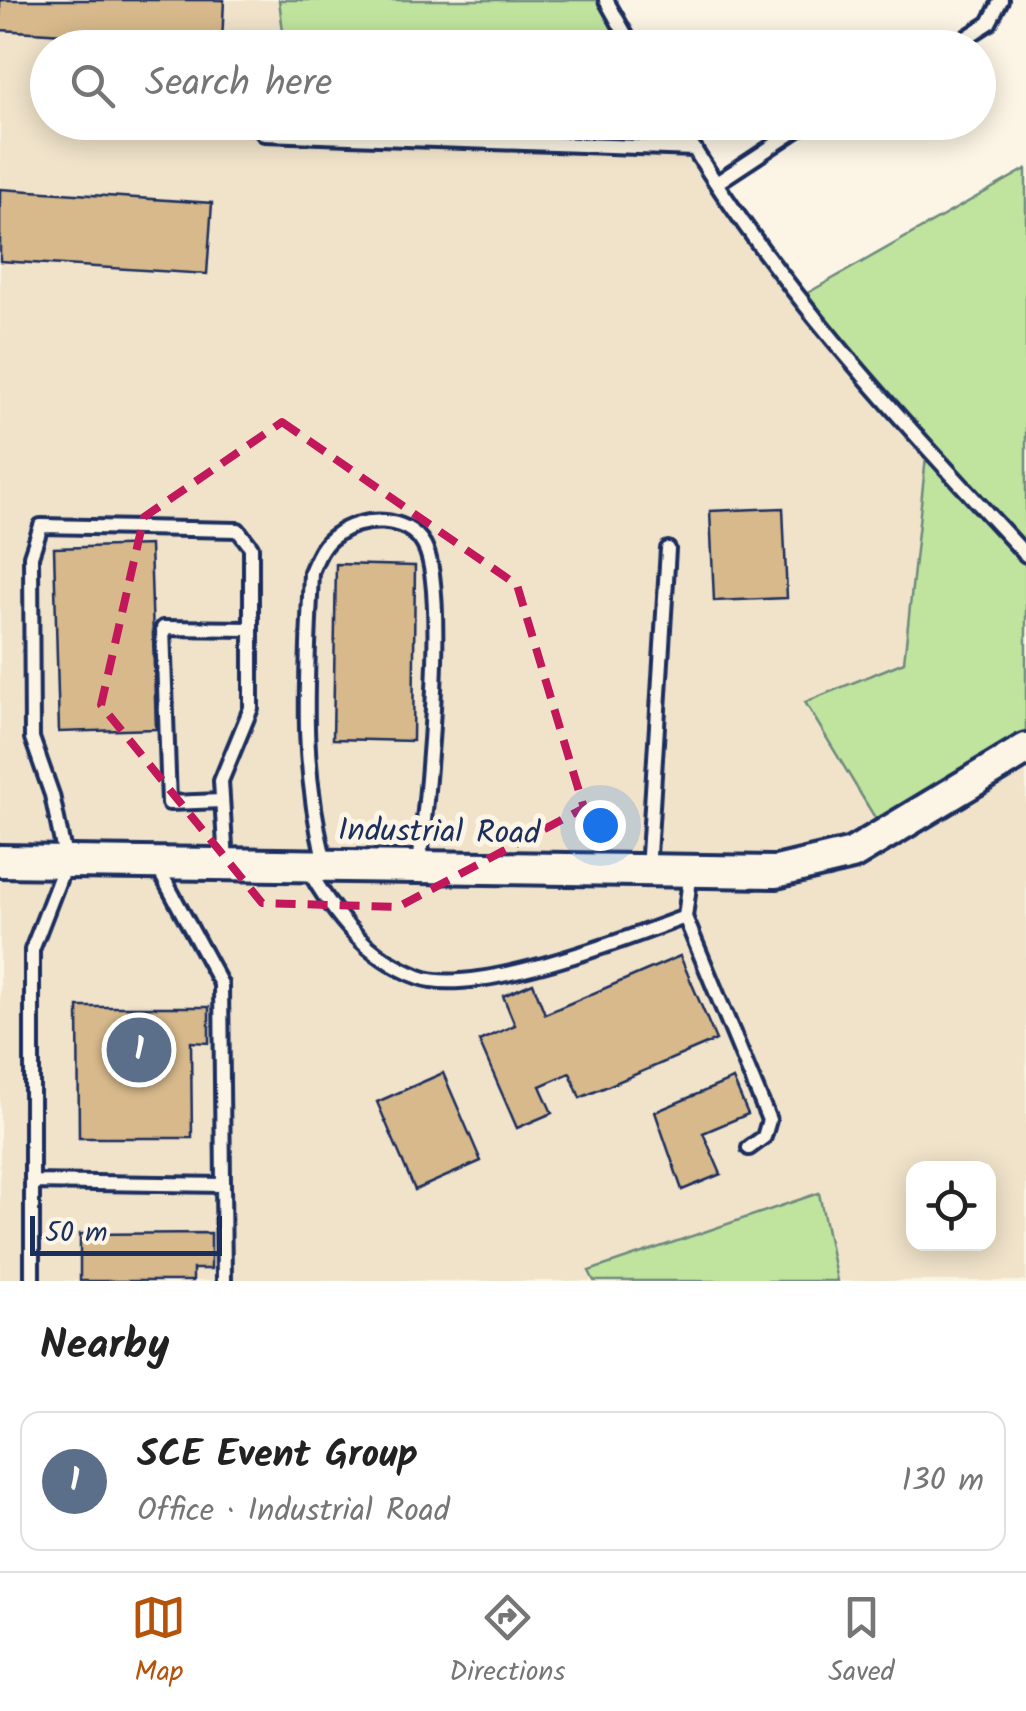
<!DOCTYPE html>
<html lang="en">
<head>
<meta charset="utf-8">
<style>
	:root { --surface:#fff; --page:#f2f2f2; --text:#222; --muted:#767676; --line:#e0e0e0; --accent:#b45309 }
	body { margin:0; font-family:Kalam,sans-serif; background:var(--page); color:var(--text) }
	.controls { position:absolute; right:30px; bottom:30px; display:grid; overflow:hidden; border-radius:20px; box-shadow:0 5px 25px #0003 }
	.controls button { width:90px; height:90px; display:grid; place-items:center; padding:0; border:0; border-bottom:2px solid var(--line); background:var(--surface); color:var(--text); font:50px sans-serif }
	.scale { position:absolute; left:30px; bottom:25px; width:192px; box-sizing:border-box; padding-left:10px; border:5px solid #1b2f5e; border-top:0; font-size:28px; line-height:35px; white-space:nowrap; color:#1b2f5e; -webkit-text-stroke:8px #fcf5e5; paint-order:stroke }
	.you { position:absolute; left:600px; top:825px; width:35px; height:35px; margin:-25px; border:8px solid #fff; border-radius:50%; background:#1a73e8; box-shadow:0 0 0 15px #1a73e833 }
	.badge { display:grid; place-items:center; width:65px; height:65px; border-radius:50%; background:var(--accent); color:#fff; font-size:32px; font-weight:700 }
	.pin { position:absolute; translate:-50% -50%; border:5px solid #fff; box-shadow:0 2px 10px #0006 }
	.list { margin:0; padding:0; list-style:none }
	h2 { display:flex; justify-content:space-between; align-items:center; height:130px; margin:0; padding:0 40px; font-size:42px }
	h2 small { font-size:32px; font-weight:400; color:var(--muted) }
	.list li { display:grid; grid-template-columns:65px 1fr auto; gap:30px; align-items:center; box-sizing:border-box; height:140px; margin:0 20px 20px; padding:0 20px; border:2px solid var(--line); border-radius:20px }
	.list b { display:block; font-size:38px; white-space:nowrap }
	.list p { margin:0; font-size:32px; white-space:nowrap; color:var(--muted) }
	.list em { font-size:32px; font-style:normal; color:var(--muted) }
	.icon { flex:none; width:55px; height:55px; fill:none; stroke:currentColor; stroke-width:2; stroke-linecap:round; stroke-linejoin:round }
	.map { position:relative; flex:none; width:1026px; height:1281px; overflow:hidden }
	.search { position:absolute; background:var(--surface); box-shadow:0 5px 25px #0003; left:30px; right:30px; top:30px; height:110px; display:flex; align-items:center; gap:25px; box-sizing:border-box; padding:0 35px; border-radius:55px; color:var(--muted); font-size:38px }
	.sheet { height:290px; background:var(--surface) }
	nav { display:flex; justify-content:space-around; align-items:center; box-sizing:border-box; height:140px; border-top:2px solid var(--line); background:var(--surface); font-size:28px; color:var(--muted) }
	nav a { display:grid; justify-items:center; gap:5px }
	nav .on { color:var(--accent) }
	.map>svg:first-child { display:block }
	.built { fill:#f1e3ca; fill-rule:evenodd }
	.green { fill:#c0e49e; stroke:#6e8a7e; stroke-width:2.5 }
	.building { fill:#d7b98b; stroke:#1b2f5e; stroke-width:2.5 }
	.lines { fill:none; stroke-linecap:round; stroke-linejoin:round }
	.service-casing { stroke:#1b2f5e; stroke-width:20 }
	.tertiary-casing { stroke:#1b2f5e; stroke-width:38 }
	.service { stroke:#fcf5e5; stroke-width:12 }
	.tertiary { stroke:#fcf5e5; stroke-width:30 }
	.marked { fill:none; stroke:#c2185b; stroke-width:8; stroke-dasharray:20 12; stroke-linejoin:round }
	.labels { text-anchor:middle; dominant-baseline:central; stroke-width:10; stroke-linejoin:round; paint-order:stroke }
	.street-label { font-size:32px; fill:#1b2f5e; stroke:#fcf5e5 }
</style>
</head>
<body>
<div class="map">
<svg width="1026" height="1281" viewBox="0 0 1026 1281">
	<rect width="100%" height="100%" fill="#fcf5e5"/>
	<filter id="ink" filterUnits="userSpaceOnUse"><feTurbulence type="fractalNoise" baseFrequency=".01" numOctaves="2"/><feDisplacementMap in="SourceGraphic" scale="20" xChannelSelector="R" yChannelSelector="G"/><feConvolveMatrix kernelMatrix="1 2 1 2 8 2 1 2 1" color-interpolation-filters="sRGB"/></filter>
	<g filter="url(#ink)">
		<path class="built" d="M0,0H279L285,47L48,48V122L682,123L797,299L927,448L904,663L806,703L886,835L1026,752V1281H837L819,1193L590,1270L594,1281H0ZM914,1168H988V1244H914Z"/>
		<path class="green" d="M279,0H614L640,47H285Z
			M1026,169V752L886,836L805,702L904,662L927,448L797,299Z
			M819,1193L837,1281H594L589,1271Z"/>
		<path class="building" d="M0,0H224L222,44L0,30Z
			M0,189L212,203L207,274L0,261Z
			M783,508L787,598L714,601L710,511Z
			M150,545L156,729L59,732L54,548Z
			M336,564L415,566L413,741L333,739Z
			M680,956L716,1040L580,1098L570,1073L540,1086L552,1113L517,1128L479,1041L515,1025L503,996L533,983L545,1014Z
			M78,1007H209V1043L191,1042L192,1138H79Z
			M443,1073L481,1161L415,1190L377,1102Z
			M733,1079L748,1114L703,1133L721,1174L682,1190L655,1112Z
			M211,1233V1269H193V1281H80V1234Z"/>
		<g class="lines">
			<g class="service-casing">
				<path id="service" d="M606,0L633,48
					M950,48L989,23L1001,0
					M678,122C772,283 900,419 1026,555
					M264,134L695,149
					M718,182L809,122
					M222,801L169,803L163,628L251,629
					M325,863C299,758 307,678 311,572C317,558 322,544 336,535C361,516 407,515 424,545C449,590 426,807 419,865
					M157,866L221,984L224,1281
					M307,867C334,915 366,957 419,977C473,998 629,938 685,917L691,871
					M648,871L668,549
					M685,917L769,1120L764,1137L749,1148
					M32,1182L223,1185
					M32,1281V950L66,862L52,795L32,738L31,556L41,526L238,530L251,547V708L221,781L226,862"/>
			</g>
			<g class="tertiary-casing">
				<path id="tertiary" d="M0,861L776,872L852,854L1026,749"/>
			</g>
			<use href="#service" class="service"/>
			<use href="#tertiary" class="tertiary"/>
		</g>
	</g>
	<path class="marked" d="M282,422L517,585L584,808L398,907L262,903L101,705L144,517Z"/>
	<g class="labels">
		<g class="street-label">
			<text transform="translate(439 833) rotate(1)">Industrial Road</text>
		</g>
	</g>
</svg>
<div class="controls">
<button><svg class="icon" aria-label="locate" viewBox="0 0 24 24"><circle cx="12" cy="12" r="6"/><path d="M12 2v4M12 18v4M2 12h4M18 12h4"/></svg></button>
</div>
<div class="scale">50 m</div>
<div class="you"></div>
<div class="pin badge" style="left:139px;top:1050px;background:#5c6f8a">1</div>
<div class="search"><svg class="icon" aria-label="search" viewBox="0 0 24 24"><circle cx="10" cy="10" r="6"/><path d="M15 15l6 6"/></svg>Search here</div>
</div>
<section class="sheet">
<h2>Nearby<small></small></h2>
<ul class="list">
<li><span class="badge" style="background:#5c6f8a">1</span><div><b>SCE Event Group</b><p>Office · Industrial Road</p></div><em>130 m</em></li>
</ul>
</section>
<nav>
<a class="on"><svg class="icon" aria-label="map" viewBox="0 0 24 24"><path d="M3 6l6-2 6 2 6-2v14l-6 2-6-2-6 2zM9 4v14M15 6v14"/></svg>Map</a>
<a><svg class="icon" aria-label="directions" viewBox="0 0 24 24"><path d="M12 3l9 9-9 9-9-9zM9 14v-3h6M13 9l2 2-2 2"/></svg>Directions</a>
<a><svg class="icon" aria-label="saved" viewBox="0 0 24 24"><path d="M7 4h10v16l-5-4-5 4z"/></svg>Saved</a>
</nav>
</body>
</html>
